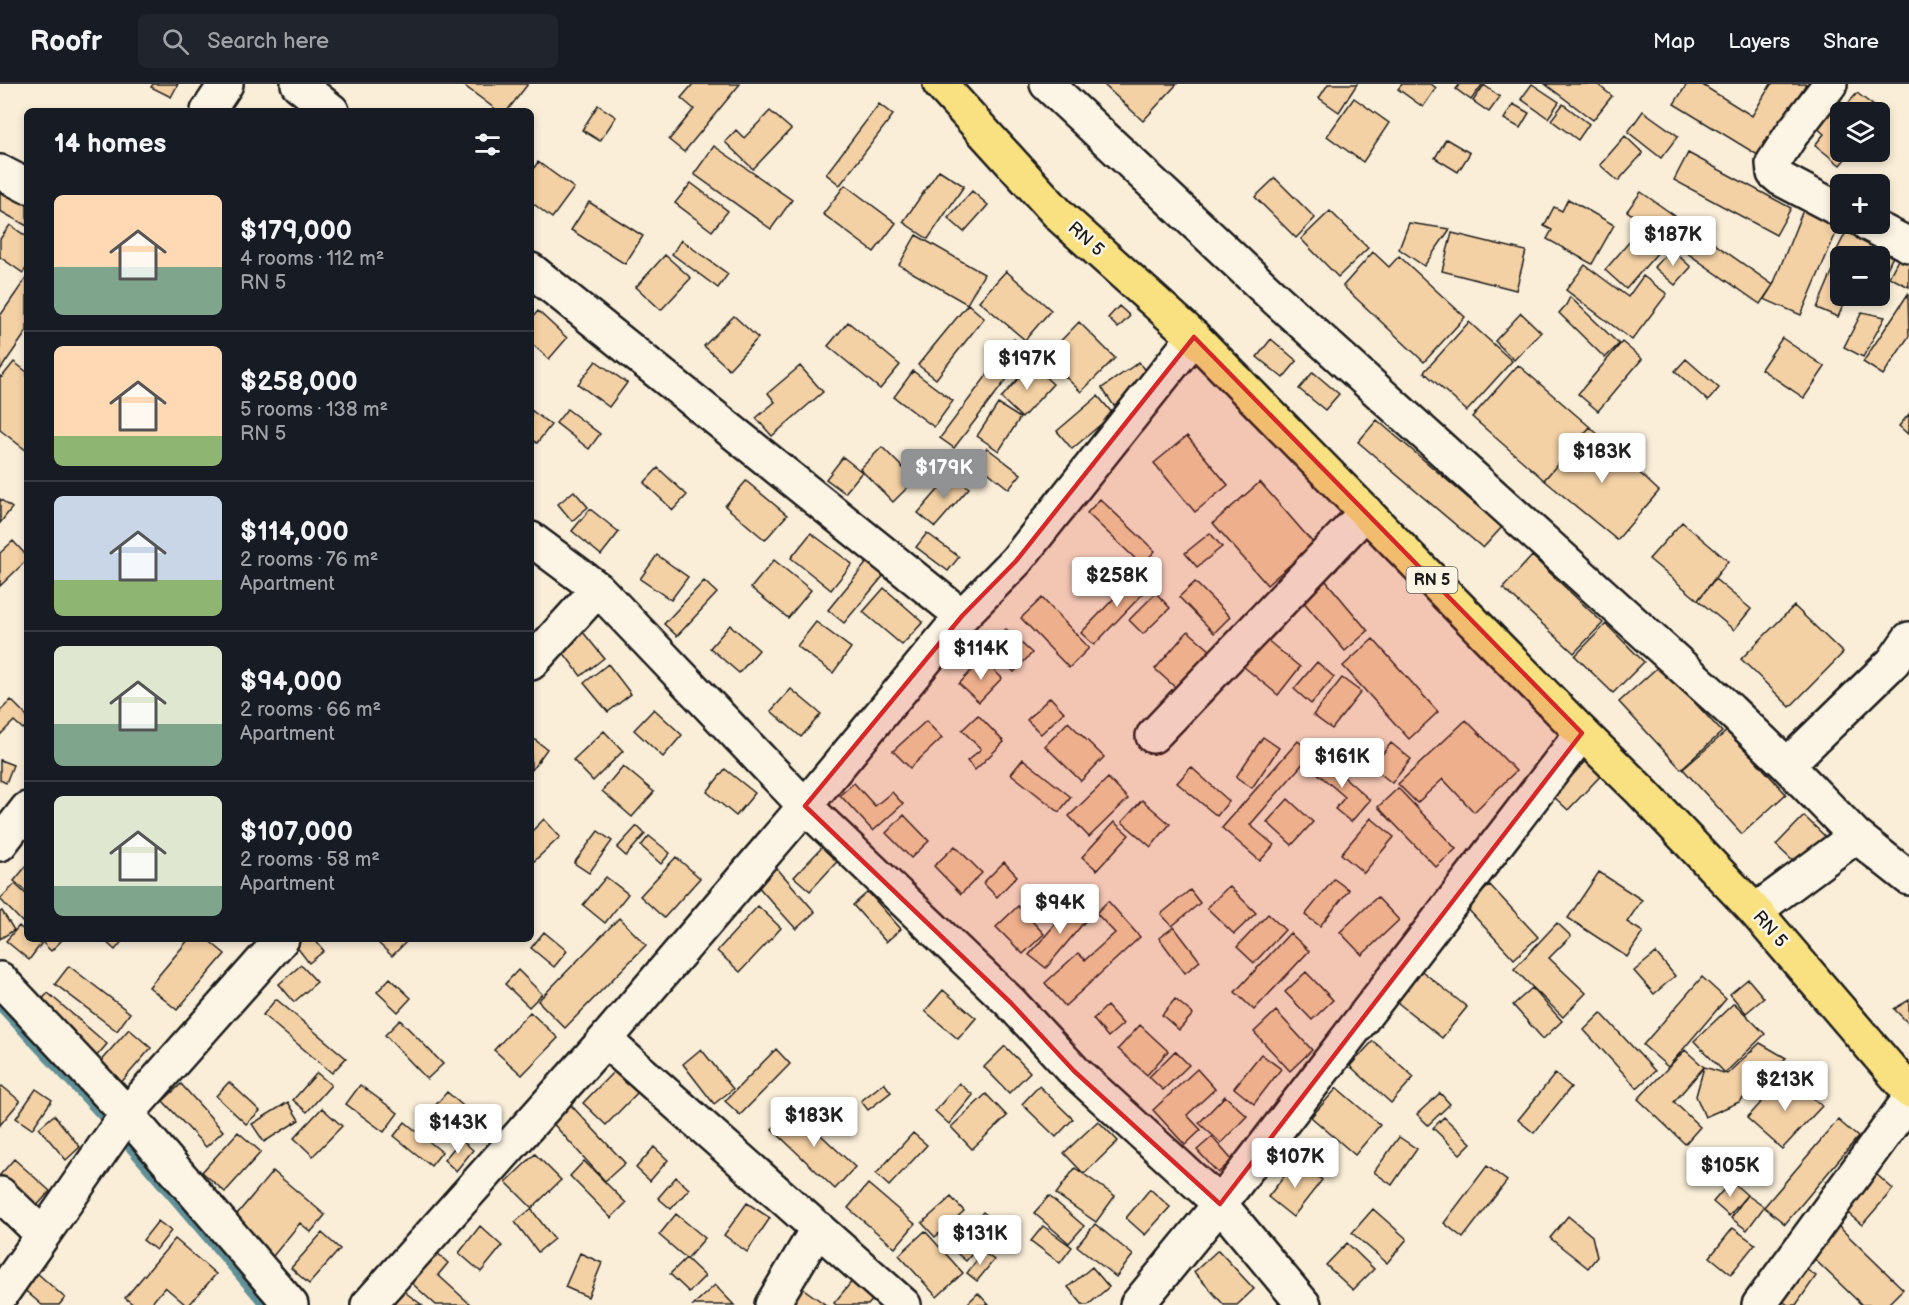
<!DOCTYPE html>
<meta charset="utf-8">
<style>
body{margin:0;font-family:"Balsamiq Sans",sans-serif;background:#20242c;color:#f1f3f6;height:100vh;display:flex;flex-direction:column;font-size:22px;white-space:nowrap}
*{box-sizing:border-box;margin:0}
p{font-size:20px;color:#9ea1a6}
.icon{flex:none;width:33px;height:33px;fill:none;stroke:currentColor;stroke-width:2;stroke-linecap:round;stroke-linejoin:round}
.map{position:relative;flex:1;overflow:hidden}
.drawer{position:absolute;left:24px;top:24px;width:510px;height:834px;display:flex;flex-direction:column;background:#171b24;border-radius:9px;box-shadow:0 3px 9px #0003}
.drawer>*{flex:none}
.tools{position:absolute;left:1830px;top:18px;display:grid;gap:12px}
.tools a{display:grid;place-items:center;width:60px;height:60px;border-radius:9px;background:#171b24;box-shadow:0 3px 9px #0003;font-size:30px}
.price{position:absolute;translate:-50% -51px;padding:0 14px;border-radius:6px;background:#fff;color:#222;font-size:20px;line-height:39px;filter:drop-shadow(0 2px 3px #0008)}
.price::after{content:'';position:absolute;left:50%;top:36px;width:18px;height:14px;margin-left:-9px;background:inherit;clip-path:polygon(0 0,100% 0,50% 100%)}
.price.selected{background:#919294;color:#fff}
ul{padding:0;list-style:none}
li{display:flex;align-items:center;gap:18px;height:150px;padding:0 30px}
li+li{border-top:2px solid #363941}
li span{display:grid;place-items:center;flex:none;width:168px;height:120px;border-radius:9px;color:#555}
li>.icon{margin-inline-start:auto}
span .icon{width:72px;height:72px;fill:#fffc;stroke-width:1}
li b{font-size:26px}
h2{display:flex;justify-content:space-between;align-items:center;height:72px;padding:0 30px;font-size:26px}
header{display:flex;align-items:center;gap:36px;box-sizing:border-box;height:84px;padding:0 30px;background:#171b24;border-bottom:2px solid #363941}
header strong{font-size:28px}
nav{display:flex;gap:33px;margin-inline-start:auto;font-size:21px}
.search{width:420px;height:54px;background:#20242c;display:flex;align-items:center;gap:15px;box-sizing:border-box;padding:0 21px;border-radius:9px;color:#9ea1a6;font-size:22px}
.map>svg:first-child{display:block}
</style>
<header>
<strong>Roofr</strong>
<div class="search"><svg class="icon" aria-label="search" viewBox="0 0 24 24"><circle cx="10" cy="10" r="6"/><path d="M15 15l6 6"/></svg>Search here</div>
<nav><a>Map</a><a>Layers</a><a>Share</a></nav>
</header>
<div class="map">
<svg width="1909" height="1221" viewBox="0 0 1909 1221">
<rect width="100%" height="100%" fill="#faeed8"/>
<filter id="ink" filterUnits="userSpaceOnUse"><feTurbulence type="fractalNoise" baseFrequency=".0167" numOctaves="2"/><feDisplacementMap in="SourceGraphic" scale="12" xChannelSelector="R" yChannelSelector="G"/><feConvolveMatrix kernelMatrix="1 2 1 2 8 2 1 2 1" color-interpolation-filters="sRGB"/></filter>
<g filter="url(#ink)">
<g fill="none" stroke-linecap="round" stroke-linejoin="round">
<path stroke="#609098" stroke-width="10" d="M0 922 107 1037
M129 1062 265 1221"/>
</g>
<path fill="#f4d1a5" stroke="#1c1c1c" stroke-width="1.5" d="M153 0H178L171 13 151 3Z
M462 0H528L507 27H498Z
M693 0H740L684 68 669 56 694 25 681 14Z
M1103 0H1177L1143 37Z
M1328 0H1357L1339 28 1319 14Z
M1402 0H1431L1436 4 1423 23 1398 5Z
M1460 0H1481L1482 1 1471 16 1456 5Z
M1532 0 1559 18 1548 34 1521 15Z
M1545 0H1597L1612 12 1593 36Z
M1687 0H1701L1752 32 1771 0H1806L1761 73 1674 20Z
M1484 1 1500 13 1489 28 1473 17Z
M1857 9 1883 29 1880 34V28H1840V68H1851L1840 81 1815 61 1824 50 1815 42 1838 15 1846 22Z
M1354 14 1389 39 1363 78 1327 52Z
M879 20 893 31 840 101 826 90Z
M1513 20 1529 29 1520 44 1504 35Z
M1563 20 1589 40 1578 56 1551 36Z
M598 21 616 33 600 57 582 46Z
M770 27 791 45 753 85 725 58 736 46 744 54Z
M1643 27 1678 52 1661 74 1628 48Z
M1625 52 1643 69 1618 97 1600 81Z
M1446 55 1470 69 1458 88 1435 74Z
M714 62 792 116 771 145 694 90Z
M1688 69 1791 124 1776 151 1674 96Z
M538 78 574 104 552 134 531 118V88Z
M939 86 964 102 928 155 903 138Z
M1275 94 1315 134 1296 154 1255 113Z
M691 99 728 127 712 147 675 119Z
M0 101 27 116V142L0 127Z
M845 101 896 139 874 168 823 130Z
M972 107 988 121 964 148 948 134Z
M1641 108 1773 201 1760 220 1627 127Z
M1568 115 1614 141 1592 180 1547 155 1552 146 1544 142 1554 123 1562 127Z
M589 118 643 152 625 180 571 146Z
M1803 126 1839 142 1801 231 1764 215 1773 201Z
M1330 127 1368 164 1338 193 1301 155Z
M1409 139 1450 145 1424 182 1399 165Z
M10 141 27 153V183L23 189 0 173V155Z
M1638 148 1659 167 1626 205 1605 186Z
M1846 148 1894 170 1881 197 1880 196V172H1840V178L1833 174Z
M1452 149 1526 167 1516 206 1442 187Z
M916 151 984 190 967 220 899 181Z
M681 156 728 190 718 204 672 170Z
M1671 165 1691 183 1675 201 1654 183Z
M1373 168 1389 183 1399 172 1465 233 1424 278 1343 202Z
M665 171 691 194 661 226 636 203Z
M1900 172 1909 177V203L1889 193Z
M1585 181 1628 213 1643 192 1667 210 1632 256 1566 206Z
M1833 186 1840 189V212H1847L1838 233 1817 224Z
M1006 187 1051 226 1025 256 979 217Z
M27 193V247L0 286V232Z
M1908 210 1909 252 1883 291 1863 278Z
M1570 213 1619 260 1605 274 1559 229 1566 221Z
M968 220 984 234 936 295 918 281Z
M1119 222 1130 232 1118 244 1108 234Z
M538 227 567 254 549 275 531 259V235Z
M1862 228 1885 233 1863 273 1844 263Z
M1521 229 1541 248 1514 276 1495 257Z
M734 232 758 254 729 285 704 262Z
M848 238 900 281 880 305 828 262Z
M1079 238 1115 274 1081 308 1045 273Z
M1469 238 1512 277 1467 327 1424 288Z
M1782 254 1825 283 1804 314 1761 285Z
M1014 255 1029 266 954 364 940 354Z
M1271 255 1297 277 1283 294 1257 273Z
M1622 258 1642 275 1598 327 1578 310Z
M1686 275 1719 304 1708 317 1675 287Z
M596 277 627 299 609 323 578 300Z
M14 278 27 288V367L0 346V292L2 293Z
M1139 278 1151 296 1114 322 1102 304Z
M1031 280 1053 300 1022 334 1001 314Z
M1518 281 1590 343 1544 396 1472 333Z
M800 282 823 308 772 352 756 334 775 318 768 309Z
M913 287 953 317 934 343 894 313Z
M1313 288 1339 310 1325 326 1299 305Z
M1098 312 1113 330 1072 365 1057 347Z
M998 320 1020 334 999 367 977 352Z
M567 325 600 350 589 365 556 339Z
M531 326 551 341 537 359 531 355Z
M1909 330V351L1899 342Z
M1377 336 1502 443 1483 464 1358 358Z
M1590 343 1659 407 1617 456 1544 396Z
M1187 352 1228 401 1195 428 1154 379Z
M882 363 915 396 893 418 860 385Z
M987 364 1021 390 1009 405 975 378Z
M843 373 862 388 845 409 826 395Z
M658 384 687 411 673 426 644 399Z
M952 390 969 404 935 443 918 429Z
M746 397 787 431 765 456 725 422Z
M1260 398 1314 460 1267 501 1213 439Z
M574 407 588 423 572 437 558 420Z
M0 415 12 424 0 439Z
M1100 415 1155 467 1142 481 1087 429Z
M590 425 619 448 601 471 572 447Z
M1682 438 1728 477 1698 516 1649 475Z
M811 449 852 480 831 506 791 474Z
M927 449 959 473 948 487 916 463Z
M1210 449 1222 463 1197 483 1185 469Z
M13 457 27 472V476L0 502V469Z
M657 471 688 493 671 516 640 495Z
M1532 472 1603 539 1574 569 1503 504Z
M774 476 811 506 788 534 751 504Z
M868 477 884 491 844 539 828 526Z
M1140 487 1153 499 1094 561 1081 549Z
M1715 495 1751 525 1734 546 1698 516Z
M704 497 717 509 677 552 664 540Z
M1326 497 1368 547 1345 567 1302 516Z
M1195 498 1230 533 1214 549 1179 513Z
M884 504 923 538 902 561 863 528Z
M1156 509 1170 524 1143 550 1129 536Z
M1042 514 1089 564 1069 584 1021 534Z
M1794 522 1843 569 1790 623 1741 575Z
M816 538 851 564 833 589 797 562Z
M1606 540 1644 578 1613 609 1575 572Z
M730 541 759 566 739 589 710 564Z
M578 542 604 574 581 592 556 559Z
M1006 545 1032 569 1014 588 988 565Z
M1188 547 1211 567 1177 605 1155 585Z
M1261 551 1300 583 1278 611 1238 578Z
M1373 555 1438 628 1409 655 1343 582Z
M982 575 1002 594 979 618 959 600Z
M1317 578 1334 593 1311 620 1294 605Z
M608 580 631 610 608 628 584 599Z
M1660 581 1722 648 1681 685 1619 618Z
M1342 594 1361 608 1332 645 1313 631Z
M791 605 821 630 801 653 771 627Z
M1050 613 1064 628 1041 650 1027 636Z
M11 616 27 632V641L23 645 14 637 0 651V627Z
M654 625 682 651 663 673 634 646Z
M978 631 1004 658 975 686 967 677 981 665 962 646Z
M1466 636 1516 687 1474 728 1443 695 1417 719 1398 700Z
M926 637 942 654 910 684 893 667Z
M1068 638 1104 673 1081 697 1045 662Z
M1728 646 1786 710 1742 750 1683 685Z
M604 647 623 667 593 697 573 676Z
M531 653 547 665 531 687Z
M1263 653 1279 664 1252 704 1236 693Z
M1298 657 1312 669 1250 741 1274 761 1260 777 1222 744Z
M1391 659 1411 675 1392 699 1372 683Z
M1594 668 1609 683 1568 726 1553 712Z
M1319 671 1370 716 1351 738 1335 725 1345 713 1309 682Z
M1023 675 1071 713 1059 728 1011 690Z
M0 676 13 681 6 699 0 696Z
M623 682 654 708 632 733 602 707Z
M1191 683 1229 717 1217 732 1177 699Z
M725 685 755 709 736 732 707 708Z
M1108 694 1128 715 1089 753 1069 732Z
M854 699 875 722 892 708 903 720 873 747 840 711Z
M1398 704 1456 765 1436 783 1378 723Z
M1288 715 1313 738 1292 761 1267 738Z
M1142 716 1170 740 1151 763 1122 738Z
M904 731 929 757 911 774 886 749Z
M1804 732 1829 756 1801 785 1776 761Z
M1371 734 1394 753 1364 789 1341 770Z
M544 735 560 753 532 779 531 748Z
M1114 738 1129 751 1097 786 1082 773Z
M637 742 645 750 626 772 617 764Z
M598 747 612 757 589 789 574 779Z
M649 752 670 769 661 780 641 762Z
M830 755 845 769 810 807 794 793Z
M955 762 982 789 961 810 934 782Z
M676 773 700 794 664 834 640 812Z
M1004 778 1017 792 997 813 983 799Z
M27 781V808L14 797Z
M775 782 815 828 796 845 755 799Z
M1599 788 1642 816 1627 838 1643 848 1627 873 1568 834Z
M606 793 628 810 605 839 583 821Z
M1334 795 1349 806 1320 842 1305 831Z
M15 800 27 811V843L0 815Z
M1490 801 1538 853 1514 875 1466 823Z
M1229 802 1256 829 1234 850 1207 824Z
M1190 806 1200 819 1172 842 1161 830Z
M868 808 901 845 886 858 853 821Z
M1377 813 1399 836 1362 871 1340 848Z
M1075 817 1091 830 1046 884 1029 871Z
M1108 817 1140 853 1065 922 1045 899 1078 869 1085 876 1115 849 1096 829Z
M758 822 781 844 740 888 717 867Z
M1018 822 1044 850 1023 870 996 843Z
M2 827 14 846 0 855V828Z
M1268 830 1285 846 1254 879 1237 863Z
M619 834 646 861 565 944 538 917Z
M1557 839 1571 852 1549 874 1586 909 1563 933 1514 885Z
M19 842 27 849V855H35L41 860 29 876 6 857Z
M1174 843 1200 877 1185 889 1159 854Z
M544 848 567 867 554 883 531 864Z
M1290 849 1309 867 1254 926 1235 908Z
M39 855H63L51 867Z
M103 855H124L115 866Z
M189 855H207L225 870 177 926 149 903Z
M298 855H314L324 867 309 879 293 858Z
M374 855H409L392 872Z
M1656 869 1675 892 1654 910 1634 887Z
M301 881 317 898 294 918 279 900Z
M69 882 130 929 117 947 55 900Z
M1418 884 1467 923 1442 954 1393 915Z
M518 886 542 910 529 923 505 900Z
M1306 888 1333 916 1312 936 1285 908Z
M1702 893 1726 915 1668 983 1643 961Z
M390 894 411 914 398 928 377 908Z
M1748 895 1764 914 1746 929 1730 910Z
M1532 904 1562 937 1543 955 1513 921Z
M943 906 976 934 958 955 925 927Z
M48 909 107 960 95 974 35 923Z
M276 915 346 974 332 989 263 931Z
M1175 915 1193 930 1179 946 1162 931Z
M1909 916V940L1894 925Z
M1734 919 1765 950 1725 989 1694 957Z
M1107 922 1123 940 1108 953 1093 935Z
M1276 927 1312 966 1290 987 1254 948Z
M530 928 558 954 522 991 494 966Z
M1601 929 1655 987 1637 1004 1584 946Z
M400 936 443 980 427 995 385 951Z
M1140 941 1168 967 1147 991 1118 965Z
M129 945 151 964 119 1001 97 981Z
M1373 957 1414 993 1391 1019 1350 982Z
M1760 959 1786 974 1739 1018 1705 1033 1696 1012 1704 983 1727 990Z
M1005 962 1030 988 1009 1009 984 983Z
M701 965 733 1005 714 1020 683 980Z
M776 965 790 980 740 1031 725 1017Z
M1685 966 1704 983 1674 1018 1700 1043 1685 1060 1638 1015Z
M1175 967 1189 981 1163 1006 1149 993Z
M1261 970 1281 985 1254 1020 1234 1004Z
M618 983 641 1005 606 1041 583 1019Z
M1197 985 1215 1005 1187 1031 1201 1046 1185 1061 1153 1026Z
M317 989 331 1001 307 1028 293 1016Z
M1555 990 1571 1003 1534 1049 1518 1036Z
M1787 990 1822 1022 1782 1065 1747 1034Z
M229 998 260 1027 246 1040 216 1012Z
M884 999 891 1008 868 1026 861 1017Z
M959 999 973 1011 949 1040 935 1027Z
M181 1000 223 1047 206 1063 163 1017Z
M360 1001 398 1029 384 1048 346 1020Z
M2 1002 20 1017 0 1041V1004Z
M1039 1002 1073 1035 1056 1053 1022 1020Z
M1337 1004 1380 1041 1355 1071 1311 1033Z
M36 1005 52 1016 32 1045 16 1034Z
M447 1008 469 1027 442 1057 421 1038Z
M1440 1009 1450 1020 1428 1041 1417 1030Z
M986 1010 1007 1032 972 1065 951 1043Z
M1225 1012 1247 1032 1221 1059 1199 1039Z
M567 1017 625 1079 605 1097 548 1034Z
M288 1018 299 1036 264 1058 252 1040Z
M322 1024 342 1042 313 1072 294 1054Z
M792 1024 855 1083 835 1105 772 1045Z
M54 1031 80 1063 66 1076 39 1044Z
M1444 1033 1471 1059 1460 1070 1433 1044Z
M1838 1036 1858 1053 1785 1140 1764 1123Z
M1098 1037 1118 1057 1084 1090 1064 1069Z
M405 1038 442 1068 431 1082 394 1052Z
M238 1048 261 1068 225 1108 202 1088Z
M913 1049 927 1061 889 1102 876 1090Z
M1212 1053 1232 1076 1218 1089 1197 1066Z
M1399 1053 1417 1065 1392 1101 1374 1088Z
M461 1056 473 1066 456 1087 444 1076Z
M654 1063 668 1076 650 1097 636 1084Z
M535 1070 561 1096 532 1124 506 1098Z
M14 1075 50 1107 35 1124 0 1091Z
M584 1077 626 1119 611 1134 570 1092Z
M1296 1077 1322 1096 1293 1133 1268 1113Z
M1487 1082 1507 1097 1463 1154 1444 1139Z
M1075 1084 1115 1112 1096 1138 1056 1110Z
M273 1087 325 1131 311 1148 300 1139 269 1177 227 1142Z
M1875 1089 1893 1105 1862 1141 1843 1125Z
M676 1093 689 1105 671 1125 658 1114Z
M1731 1097 1747 1111 1729 1132 1713 1118Z
M868 1100 915 1140 895 1164 848 1124Z
M1150 1105 1170 1123 1145 1151 1126 1134Z
M1747 1111 1764 1123 1747 1146 1731 1134Z
M1049 1112 1084 1142 1069 1159 1034 1129Z
M951 1113 964 1127 935 1153 922 1139Z
M747 1119 770 1134 747 1168 724 1151Z
M531 1125 554 1155 538 1168 515 1138Z
M1373 1125 1407 1155 1387 1179 1352 1149Z
M983 1128 998 1140 966 1177 952 1165Z
M676 1130 705 1154 687 1175 659 1151Z
M1568 1132 1592 1152 1597 1173 1588 1184 1550 1154Z
M158 1137 171 1147 156 1166 143 1156Z
M1095 1140 1133 1171 1116 1193 1077 1162Z
M1836 1140 1903 1205 1887 1221H1862L1808 1169Z
M480 1142 502 1162 481 1188 459 1169Z
M1043 1142 1072 1163 1060 1179 1031 1157Z
M1733 1144 1755 1160 1731 1190 1710 1173Z
M925 1147 963 1189 937 1213 899 1171Z
M322 1149 340 1165 309 1200 291 1184Z
M175 1155 216 1190 189 1221H186L165 1203 150 1221H134L125 1214Z
M1347 1159 1374 1185 1353 1206 1326 1181Z
M432 1164 448 1179 438 1191 471 1221H436L405 1193Z
M1218 1166 1254 1205 1237 1221H1224L1194 1188Z
M983 1168 994 1176 977 1197 967 1189Z
M580 1169 602 1179 588 1213 565 1203Z
M686 1174 705 1192 689 1208 670 1190Z
M1801 1182 1816 1192 1796 1221H1788L1779 1215Z
M1092 1183 1109 1203 1088 1221H1083L1068 1203Z
M36 1188 65 1214 59 1221H42L21 1203Z
M858 1190 880 1207 868 1221H836L834 1219Z
M715 1201 734 1221H693Z
M798 1201 826 1221H792L787 1217Z
M402 1206 422 1221H391Z
M978 1209 989 1221H966Z"/>
<g fill="none" stroke-linecap="round" stroke-linejoin="round">
<g stroke="#1c1c1c" stroke-width="38">
<path id="street" d="M298 0 332 27
M1047 0 1277 216 1730 626 1787 681 1856 752 1755 827
M1830 0 1791 51 1773 79 1774 89 1781 95 1840 126
M208 27 226 0
M0 88 27 102
M1868 140 1909 161
M531 186 962 532
M531 455 598 505 805 722 1011 919 1074 987 1220 1120 1304 1221
M531 579 598 505
M1153 652 1366 428
M1787 681 1893 578 1909 555
M1856 752 1909 794
M0 760 27 725
M0 895 127 1030 291 1221
M605 956 904 1221
M0 1110 43 1151 127 1030 282 855
M0 1212 43 1151
M368 1221 605 956 805 722 962 532 1016 477 1194 253
M772 1221 818 1144
M1137 1221 1220 1120 1582 649
M1759 1221 1909 1016"/>
</g>
<g stroke="#1c1c1c" stroke-width="38">
<path id="primary" d="M940 0 1061 133 1194 253 1582 649 1639 705 1755 827 1909 1007"/>
</g>
<use href="#street" stroke="#fcf5e5" stroke-width="33"/>
<use href="#primary" stroke="#f9e181" stroke-width="33"/>
</g>
</g>
<path fill="#d62828" fill-opacity="0.2" stroke="#d62828" stroke-width="4.5" stroke-linejoin="round" d="M1194 253 1582 649 1220 1120 1074 987 1011 919 805 722 962 532 1016 477Z"/>
<g text-anchor="middle" dominant-baseline="central" stroke-width="5" stroke-linejoin="round" paint-order="stroke">
<rect fill="#fcf5e5" stroke="#5f5d58" stroke-width="1.5" x="1406.5" y="483" width="51" height="26" rx="4.5"/>
<g font-size="16" font-weight="bold" fill="#1c1c1c">
<text x="1432" y="496">RN 5</text>
</g>
<g font-size="18" fill="#1c1c1c" stroke="#fcf5e5">
<text transform="translate(1086 155) rotate(42)">RN 5</text>
<text transform="translate(1770 845) rotate(49)">RN 5</text>
</g>
</g>
</svg>
<div class="tools">
<a><svg class="icon" aria-label="layers" viewBox="0 0 24 24"><path d="M12 4l9 5-9 5-9-5zM3 14l9 5 9-5"/></svg></a>
<a>+</a>
<a>−</a>
</div>
<b class="price" style="left:1673px;top:183px">$187K</b>
<b class="price" style="left:1027px;top:307px">$197K</b>
<b class="price" style="left:1602px;top:400px">$183K</b>
<b class="price selected" style="left:944px;top:416px">$179K</b>
<b class="price" style="left:1117px;top:524px">$258K</b>
<b class="price" style="left:981px;top:597px">$114K</b>
<b class="price" style="left:1342px;top:705px">$161K</b>
<b class="price" style="left:1060px;top:851px">$94K</b>
<b class="price" style="left:1785px;top:1028px">$213K</b>
<b class="price" style="left:814px;top:1064px">$183K</b>
<b class="price" style="left:458px;top:1071px">$143K</b>
<b class="price" style="left:1295px;top:1105px">$107K</b>
<b class="price" style="left:1730px;top:1114px">$105K</b>
<b class="price" style="left:980px;top:1182px">$131K</b>
<section class="drawer">
<h2>14 homes<svg class="icon" aria-label="filters" viewBox="0 0 24 24"><path d="M4 7h16M4 17h16"/><circle cx="9" cy="7" r="2"/><circle cx="15" cy="17" r="2"/></svg></h2>
<ul>
<li><span style="background:linear-gradient(#ffd9b3 60%,#7fa58c 0)"><svg class="icon" aria-label="home" viewBox="0 0 24 24"><path d="M3 11l9-7 9 7M6 9v11h12V9"/></svg></span><div><b>$179,000</b><p>4 rooms · 112 m²</p><p>RN 5</p></div></li>
<li><span style="background:linear-gradient(#ffd9b3 75%,#8fb573 0)"><svg class="icon" aria-label="home" viewBox="0 0 24 24"><path d="M3 11l9-7 9 7M6 9v11h12V9"/></svg></span><div><b>$258,000</b><p>5 rooms · 138 m²</p><p>RN 5</p></div></li>
<li><span style="background:linear-gradient(#c9d6e8 70%,#8fb573 0)"><svg class="icon" aria-label="home" viewBox="0 0 24 24"><path d="M3 11l9-7 9 7M6 9v11h12V9"/></svg></span><div><b>$114,000</b><p>2 rooms · 76 m²</p><p>Apartment</p></div></li>
<li><span style="background:linear-gradient(#dfe7d0 65%,#7fa58c 0)"><svg class="icon" aria-label="home" viewBox="0 0 24 24"><path d="M3 11l9-7 9 7M6 9v11h12V9"/></svg></span><div><b>$94,000</b><p>2 rooms · 66 m²</p><p>Apartment</p></div></li>
<li><span style="background:linear-gradient(#dfe7d0 75%,#7fa58c 0)"><svg class="icon" aria-label="home" viewBox="0 0 24 24"><path d="M3 11l9-7 9 7M6 9v11h12V9"/></svg></span><div><b>$107,000</b><p>2 rooms · 58 m²</p><p>Apartment</p></div></li>
</ul>
</section>
</div>
